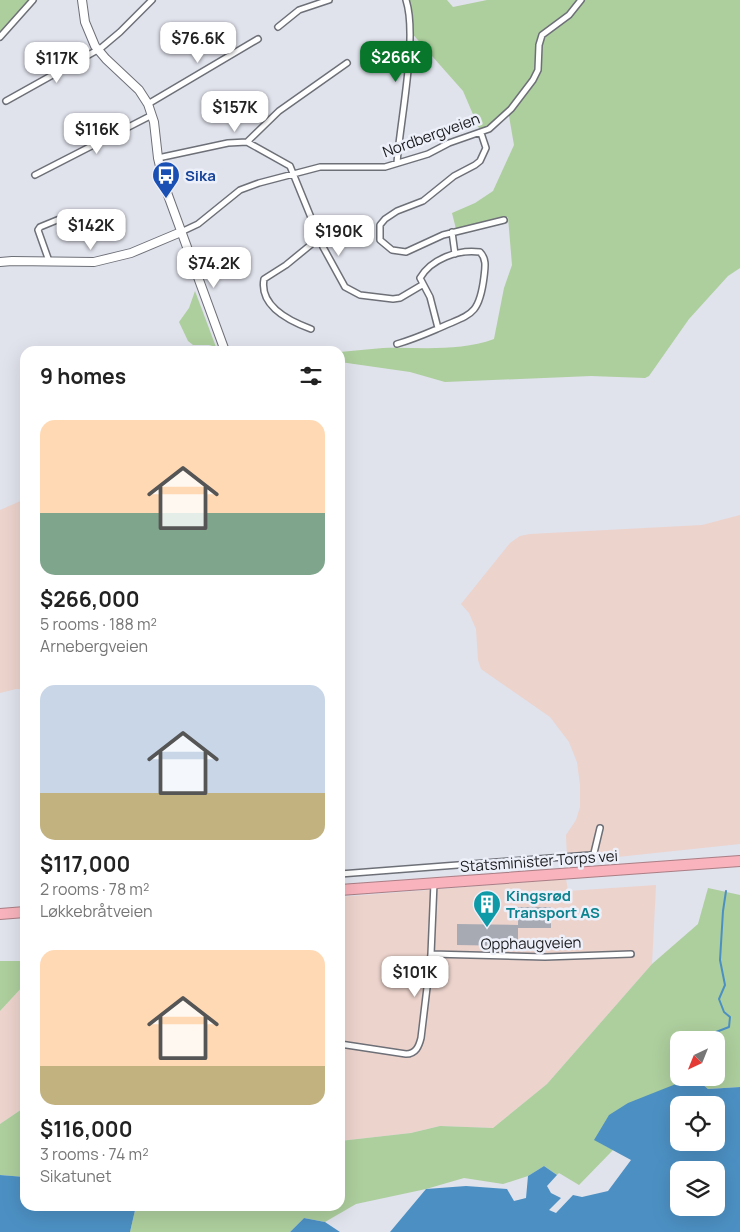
<!DOCTYPE html>
<meta charset="utf-8">
<style>
body{margin:0;font-family:Manrope,sans-serif;background:#f2f2f2;color:#222;height:100vh;display:flex;flex-direction:column;font-size:19px;white-space:nowrap}
*{box-sizing:border-box;margin:0}
p{font-size:16px;color:#767676}
.icon{flex:none;width:28px;height:28px;fill:none;stroke:currentColor;stroke-width:2;stroke-linecap:round;stroke-linejoin:round}
.map{position:relative;flex:1;overflow:hidden}
.drawer{position:absolute;left:20px;top:346px;width:325px;height:865px;display:flex;flex-direction:column;background:#fff;border-radius:15px;box-shadow:0 5px 20px #0002}
.drawer>*{flex:none}
.needle{width:32px;rotate:223deg}
.fabs{position:absolute;left:670px;top:1031px;display:grid;gap:10px}
.fabs a{display:grid;place-items:center;width:55px;height:55px;border-radius:10px;background:#fff;box-shadow:0 5px 20px #0002;font-size:25px}
.price{position:absolute;translate:-50% -42px;padding:0 11px;border-radius:10px;background:#fff;color:#222;font-size:16px;line-height:32px;filter:drop-shadow(0 1px 2px #0008)}
.price::after{content:'';position:absolute;left:50%;top:30px;width:15px;height:11px;margin-left:-8px;background:inherit;clip-path:polygon(0 0,100% 0,50% 100%)}
.price.on{background:#08772b;color:#fff}
ul{padding:0;list-style:none}
li{display:grid;align-content:center;gap:10px;height:265px;padding:0 20px}
li span{display:grid;place-items:center;height:155px;border-radius:15px;color:#555}
li>.icon{margin-inline-start:auto}
span .icon{width:90px;height:90px;fill:#fffc;stroke-width:1}
li b{font-size:21px}
h2{display:flex;justify-content:space-between;align-items:center;height:60px;padding:0 20px;font-size:21px}
.map>svg:first-child{display:block}
</style>
<div class="map">
<svg width="740" height="1232" viewBox="0 0 740 1232">
<rect width="100%" height="100%" fill="#e0e2ec"/>
<path fill="#ecd3cc" d="M25 499V689H16L0 693V510Z
M740 515V844L570 862 567 857 566 835 576 820 580 807V785L577 762 569 742 550 717 481 669 478 660 476 629 469 613 461 604 510 543 520 536 530 534 702 525Z
M566 879 568 891 656 885 652 964 547 1084 493 1128 440 1126 411 1133 340 1141V897Z
M25 984V1107L0 1124V1011Z"/>
<path fill="#adce9d" d="M0 0H33L0 37Z
M406 0H447L453 7 487 0H740V268L728 276 689 319 649 376 645 378 591 376 445 382 410 372 340 362V352C354 351 368 349 383 348 420 347 459 352 494 339L504 288 512 265 508 217 456 229 452 213 475 203 493 191 514 145 509 116 507 114 481 133 463 91 409 30Z
M195 291 216 347 209 345H193L188 341 179 322 189 308Z
M708 888 740 895V1087L708 1089 695 1078H716V1040H679V1078H691L595 1140 613 1150 579 1185 559 1173 557 1175 544 1166 528 1176 503 1184 464 1178 426 1189 356 1204 325 1222 304 1218 290 1232H130L136 1206H340V1141L411 1133 440 1126 493 1128 547 1084 652 964 698 924Z
M0 961H25V984L0 1011Z
M25 1107V1177L0 1175V1124Z"/>
<path fill="#4c90c3" fill-rule="evenodd" d="M691 1078H695L708 1089 740 1087V1232H390L426 1189 466 1186 507 1189 514 1201 526 1198 528 1176 544 1166 557 1175 547 1186 551 1193 561 1198 549 1210 556 1213 573 1195 582 1197 608 1191 631 1160 594 1140 609 1115 628 1103ZM679 1105H716V1142H679ZM679 1170H716V1208H679Z
M0 1175 25 1177V1206H136L130 1232H0Z
M304 1218 325 1222 340 1232H290Z"/>
<g fill="none" stroke-linecap="round" stroke-linejoin="round">
<path stroke="#4c90c3" stroke-width="2" d="M712 1040 711 1037 716 1032 729 1027 730 1017 724 1012 719 999 725 985 720 960 723 911 726 891
M703 1084 710 1078"/>
</g>
<path fill="#a8aab3" d="M518 907H551V928H518V949H511V946L457 945V924L518 925Z"/>
<g fill="none" stroke-linecap="round" stroke-linejoin="round">
<g stroke="#6e7078" stroke-width="8">
<path id="street" d="M278 27 299 10 329 0
M0 37 33 0
M6 101 101 48 120 32 152 0
M148 104 258 39
M481 133 486 148 480 161 475 165 454 176 423 201 397 211 385 219 380 225V240L392 250 406 252 443 235 504 220
M247 142 279 111 347 63
M158 158 228 143 247 142 290 166 323 247 345 287 360 295 393 299 400 298 422 285
M397 163C400 121 418 37 406 0
M35 175 152 115
M181 232 198 224 240 190 259 183 320 167H385L428 154 449 143 489 129 511 109 533 80 538 70 539 45 542 35 569 15 581 0
M452 232 455 254
M49 261 38 230 40 227 62 218
M311 329C289 321 259 306 264 279L286 265 319 238
M397 344C411 340 423 335 437 329 469 314 479 318 484 277 485 268 487 259 480 252 458 249 431 259 420 278L430 297 438 328
M340 874 590 855 594 853 600 828
M431 954 545 957 631 954
M340 1044 406 1054C416 1054 419 1046 421 1038L431 954 434 883"/>
</g>
<g stroke="#6e7078" stroke-width="10">
<path id="secondary" d="M82 0 85 22 95 46 106 59 139 90 148 104 154 122 158 158 165 187 225 351
M0 262 12 261 94 262 131 253 181 232"/>
</g>
<g stroke="#aa7e85" stroke-width="12">
<path id="highway" d="M340 890 740 861
M0 914 25 912"/>
</g>
<use href="#street" stroke="#fff" stroke-width="5"/>
<use href="#secondary" stroke="#fff" stroke-width="8"/>
<use href="#highway" stroke="#f8b3bc" stroke-width="10"/>
</g>
<defs>
<g id="bus-pin" transform="scale(1.4375)"><path d="M0 17L-7.5 6A9.5 9.5 0 1 1 7.5 6Z" fill="#1a4fb4" stroke="#edeff9"/><path d="M-5-6H5V4H4V6H2V4H-2V6H-4V4H-5ZM-3.5-4V0h7V-4ZM-3.5 1.2v1.5H-2V1.2ZM2 1.2v1.5H3.5V1.2Z" fill="#fff"/></g>
<g id="building-pin" transform="scale(1.4375)"><path d="M0 17L-7.5 6A9.5 9.5 0 1 1 7.5 6Z" fill="#0f9aa8" stroke="#edeff9"/><path d="M-4-6H4V6H1V3H-1V6H-4ZM-2.5-4.3h1.7v1.8h-1.7ZM.8-4.3h1.7v1.8H.8ZM-2.5-1h1.7V.8h-1.7ZM.8-1h1.7V.8H.8Z" fill="#fff"/></g>
</defs>
<g fill-rule="evenodd">
<use href="#bus-pin" x="166" y="175"/>
<use href="#building-pin" x="487" y="904"/>
</g>
<g text-anchor="middle" dominant-baseline="central" stroke-width="5" stroke-linejoin="round" paint-order="stroke">
<g font-size="15" fill="#1a1b1e" stroke="#edeff9">
<text transform="translate(431 135) rotate(-20)">Nordbergveien</text>
<text transform="translate(539 861) rotate(-4)">Statsminister Torps vei</text>
<text transform="translate(531 943) rotate(-1)">Opphaugveien</text>
</g>
<g font-size="15" font-weight="bold" fill="#164399" stroke="#edeff9" text-anchor="start">
<text x="185" y="175">Sika</text>
</g>
<g font-size="15" font-weight="bold" fill="#0d838f" stroke="#edeff9" text-anchor="start">
<text x="506" y="895">Kingsrød<tspan x="506" dy="17">Transport AS</tspan></text>
</g>
</g>
</svg>
<div class="fabs">
<a><svg class="needle" viewBox="-14 -14 28 28"><path d="M0-13l5 13h-10z" fill="#e53935"/><path d="M0 13l5-13h-10z" fill="#767676"/></svg></a>
<a><svg class="icon" aria-label="locate" viewBox="0 0 24 24"><circle cx="12" cy="12" r="6"/><path d="M12 2v4M12 18v4M2 12h4M18 12h4"/></svg></a>
<a><svg class="icon" aria-label="layers" viewBox="0 0 24 24"><path d="M12 4l9 5-9 5-9-5zM3 14l9 5 9-5"/></svg></a>
</div>
<b class="price" style="left:198px;top:64px">$76.6K</b>
<b class="price on" style="left:396px;top:83px">$266K</b>
<b class="price" style="left:57px;top:84px">$117K</b>
<b class="price" style="left:235px;top:133px">$157K</b>
<b class="price" style="left:97px;top:155px">$116K</b>
<b class="price" style="left:91px;top:251px">$142K</b>
<b class="price" style="left:339px;top:257px">$190K</b>
<b class="price" style="left:214px;top:289px">$74.2K</b>
<b class="price" style="left:415px;top:998px">$101K</b>
<section class="drawer">
<h2>9 homes<svg class="icon" aria-label="filters" viewBox="0 0 24 24"><path d="M4 7h16M4 17h16"/><circle cx="9" cy="7" r="2"/><circle cx="15" cy="17" r="2"/></svg></h2>
<ul>
<li><span style="background:linear-gradient(#ffd9b3 60%,#7fa58c 0)"><svg class="icon" aria-label="home" viewBox="0 0 24 24"><path d="M3 11l9-7 9 7M6 9v11h12V9"/></svg></span><div><b>$266,000</b><p>5 rooms · 188 m²</p><p>Arnebergveien</p></div></li>
<li><span style="background:linear-gradient(#c9d6e8 70%,#c2b280 0)"><svg class="icon" aria-label="home" viewBox="0 0 24 24"><path d="M3 11l9-7 9 7M6 9v11h12V9"/></svg></span><div><b>$117,000</b><p>2 rooms · 78 m²</p><p>Løkkebråtveien</p></div></li>
<li><span style="background:linear-gradient(#ffd9b3 75%,#c2b280 0)"><svg class="icon" aria-label="home" viewBox="0 0 24 24"><path d="M3 11l9-7 9 7M6 9v11h12V9"/></svg></span><div><b>$116,000</b><p>3 rooms · 74 m²</p><p>Sikatunet</p></div></li>
</ul>
</section>
</div>
